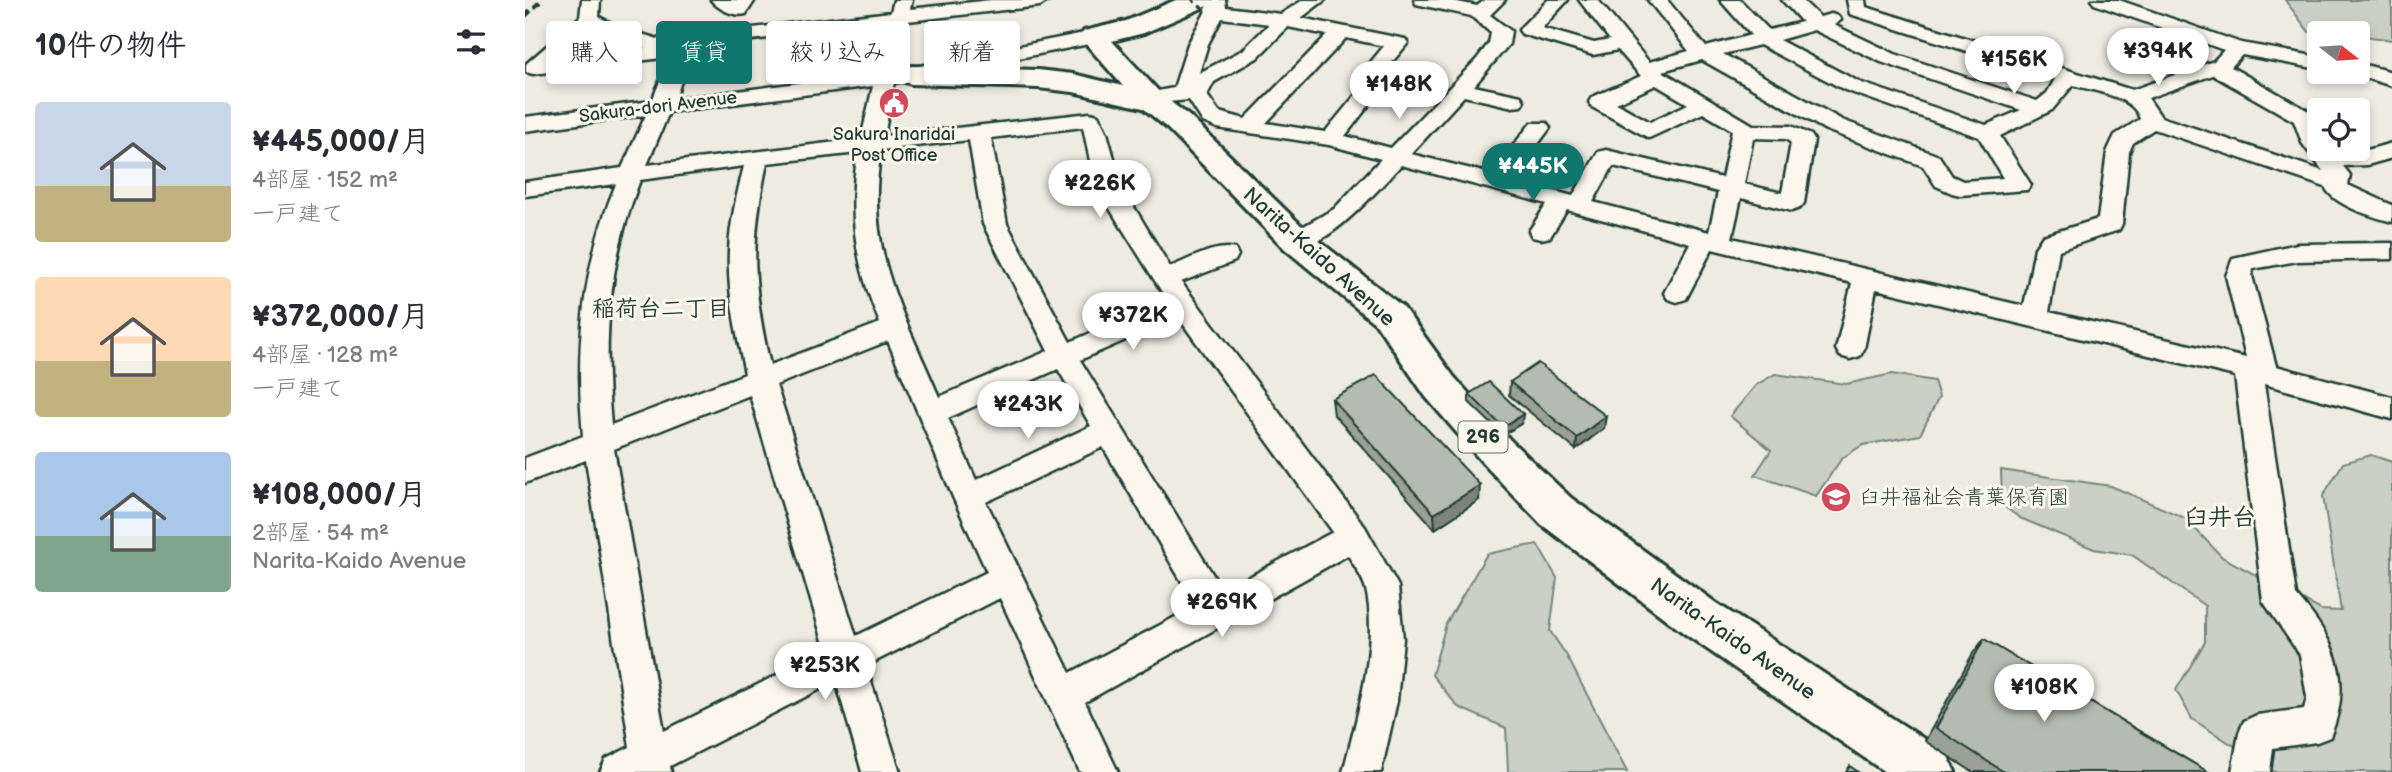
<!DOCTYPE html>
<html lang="ja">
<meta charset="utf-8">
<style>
body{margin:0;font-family:"Balsamiq Sans","Klee One",sans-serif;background:#f7f7f7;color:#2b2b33;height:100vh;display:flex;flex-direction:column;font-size:26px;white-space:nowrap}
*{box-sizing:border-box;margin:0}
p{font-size:23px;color:#7c7c81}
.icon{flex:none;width:38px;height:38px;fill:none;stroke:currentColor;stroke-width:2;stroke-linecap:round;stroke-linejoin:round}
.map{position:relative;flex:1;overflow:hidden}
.sheet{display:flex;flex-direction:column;background:#fff;width:525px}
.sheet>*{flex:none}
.guide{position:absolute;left:21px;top:21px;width:665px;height:63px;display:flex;gap:14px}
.needle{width:46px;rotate:107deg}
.controls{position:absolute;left:1782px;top:21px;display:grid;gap:14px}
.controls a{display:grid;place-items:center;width:63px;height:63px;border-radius:7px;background:#fff;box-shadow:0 4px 10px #0003;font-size:35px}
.price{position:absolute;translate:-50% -60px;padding:0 16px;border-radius:24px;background:#fff;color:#222;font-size:23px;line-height:46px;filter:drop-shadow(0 2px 4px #0008)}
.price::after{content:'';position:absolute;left:50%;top:42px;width:21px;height:16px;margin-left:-10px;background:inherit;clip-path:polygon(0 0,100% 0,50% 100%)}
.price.selected{background:#0f766e;color:#fff}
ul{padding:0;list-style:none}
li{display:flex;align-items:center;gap:21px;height:175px;padding:0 35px}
li span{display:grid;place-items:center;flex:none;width:196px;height:140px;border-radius:7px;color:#555}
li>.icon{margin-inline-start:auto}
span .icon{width:84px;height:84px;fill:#fffc;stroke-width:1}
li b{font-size:30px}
h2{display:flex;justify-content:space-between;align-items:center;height:84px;padding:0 35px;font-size:30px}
.chip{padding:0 24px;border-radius:7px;background:#fff;box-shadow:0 4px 10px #0003;font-size:24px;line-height:63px}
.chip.selected{background:#0f766e;color:#fff}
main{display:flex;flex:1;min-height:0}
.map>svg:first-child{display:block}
</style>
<main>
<section class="sheet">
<h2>10件の物件<svg class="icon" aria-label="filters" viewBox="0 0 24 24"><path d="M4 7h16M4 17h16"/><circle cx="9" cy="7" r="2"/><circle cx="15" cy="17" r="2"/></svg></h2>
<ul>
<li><span style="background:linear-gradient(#c9d6e8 60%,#c2b280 0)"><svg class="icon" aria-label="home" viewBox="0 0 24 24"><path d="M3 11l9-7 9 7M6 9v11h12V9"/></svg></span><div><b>¥445,000/月</b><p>4部屋 · 152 m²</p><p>一戸建て</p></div></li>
<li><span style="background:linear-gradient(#ffd9b3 60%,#c2b280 0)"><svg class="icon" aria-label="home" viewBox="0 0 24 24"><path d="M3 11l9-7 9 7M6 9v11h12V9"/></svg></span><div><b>¥372,000/月</b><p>4部屋 · 128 m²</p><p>一戸建て</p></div></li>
<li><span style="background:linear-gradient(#a9c7e8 60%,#7fa58c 0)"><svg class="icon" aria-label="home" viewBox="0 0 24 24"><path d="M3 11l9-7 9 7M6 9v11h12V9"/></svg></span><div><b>¥108,000/月</b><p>2部屋 · 54 m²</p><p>Narita-Kaido Avenue</p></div></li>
</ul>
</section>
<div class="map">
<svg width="1867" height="772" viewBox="0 0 1867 772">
<rect width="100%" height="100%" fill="#eeece1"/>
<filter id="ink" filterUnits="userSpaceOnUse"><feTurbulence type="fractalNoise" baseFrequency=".0143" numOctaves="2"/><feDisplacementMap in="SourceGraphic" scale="14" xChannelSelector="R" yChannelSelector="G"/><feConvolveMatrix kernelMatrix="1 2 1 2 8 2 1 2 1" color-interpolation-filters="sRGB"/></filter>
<g filter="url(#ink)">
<path fill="#cbcfc4" stroke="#75867c" stroke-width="2" d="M1760 0H1867V40L1832 35V33L1784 32Z
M1250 374 1321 384 1367 374 1409 381 1414 397 1395 435 1338 445 1317 458 1291 496 1230 475 1246 450 1205 416 1231 385Z
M1846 455 1867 462V772H1750L1667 719 1651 690 1680 642V606L1607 555 1569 549 1495 518 1477 505 1476 470 1586 486 1660 518 1697 557 1796 610 1816 611 1798 496 1818 463Z
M1012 544 1032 578 1025 631 1042 656 1102 772H983L981 728 933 707 907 675 921 624 962 554Z"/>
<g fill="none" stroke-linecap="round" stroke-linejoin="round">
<g stroke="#1f3d34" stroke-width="5">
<path id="minor" d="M57 0H75L74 17 94 27 133 39 366 12 369 0H387L385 9 466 0H524L515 6 383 21 370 71 569 31 576 33 579 37 576 41 569 43 369 83 359 136 565 113 573 115 582 133 597 187 645 267C664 260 690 244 710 249L713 255 710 261 656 282 840 527 873 586 878 639 872 701 856 772H818C832 718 854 644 841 589 838 578 829 565 823 555L560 702 593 772H555L475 598 341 666 375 772H337L311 681 145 766 146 772H75L81 759 105 747 61 460 0 483V458L58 436C50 349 57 265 91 184L0 196V182L97 168 121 115 0 131V117L127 101 142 64 137 58 8 74 1 72V64L55 17ZM363 24 352 67 359 72 150 99 162 64 150 49ZM65 28 120 48 30 59ZM348 86 336 139 122 165 144 112ZM558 127 566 166 580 201 642 300 545 342 482 224 466 138ZM444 140 458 224 523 351 414 397C377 310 339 249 356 150ZM333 153C322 214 331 266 355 323L245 365C227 285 225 243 242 163ZM219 166C212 194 205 222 204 251 202 293 212 334 220 374L86 425C78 337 83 263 115 180ZM653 317 808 532 698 591 555 360ZM363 341 428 497 462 572 331 636 251 385ZM533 369 566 426 451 480 423 418ZM225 395 301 651 139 731 89 449ZM578 447 671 606 545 673 461 502Z
M186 0H230L221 14C209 17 193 9 186 0Z
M682 0H700L701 7 756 14 778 0H800L776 18 880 39 883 43 853 79 858 87 820 136 866 148 952 59 964 43 966 33 946 16 891 4 889 0H923L952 6 960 0H980L965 15 986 31 984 44 949 86 996 96 999 101 996 106 988 107 939 96 886 154 966 174 1006 123H1022L1025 128 986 180 1048 196 1073 152 1081 150 1197 178 1207 130 1178 113 1124 138 1067 107 1064 102 1067 97 1116 76 1093 50 1068 55 997 34 994 30 997 26 1023 0H1043L1017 28 1069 43 1085 40 1054 0H1073L1124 62 1164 51 1123 0H1142L1181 47 1226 35 1195 0H1215L1244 30 1277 22 1257 0H1277L1295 17 1306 14 1313 16 1316 20 1309 25 1370 54 1512 101 1522 93 1530 79 1325 14 1322 0H1340L1341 7 1607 90 1689 61 1699 50 1569 4 1567 0H1594L1716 43 1794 57V69L1717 55 1706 67 1787 113 1794 129V149L1835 152 1867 143V158L1842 165 1818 166 1825 175 1823 185 1867 205V222C1847 216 1809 206 1800 187L1629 129 1608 143 1604 152 1597 224 1594 230 1534 250 1524 312 1721 358 1701 276 1708 258 1772 244 1867 243V259L1772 261 1728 269 1727 276 1751 366 1867 397V419L1739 384 1771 595C1810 639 1829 680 1805 737L1792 742 1748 748 1745 772H1707L1714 733 1719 721 1732 715 1779 709 1782 697 1775 655 1738 601 1710 376 1351 289 1339 349 1335 356 1325 359 1315 356 1311 349 1327 283 1187 249 1161 299 1152 302 1143 299 1139 293 1165 243 1042 210 1025 237 1016 239 1007 237 1004 231 1022 204 876 165C854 188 798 256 763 247L760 241 763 235 809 209 856 159 804 145 692 128 678 122 664 100 623 104 616 102 612 98 616 94 649 88 663 44 681 11ZM697 18 744 24 718 50 674 73 683 44ZM763 27 802 35 720 119 694 112 682 95 689 82 732 58ZM1289 30 1356 62 1496 110 1461 125 1334 82 1254 40ZM821 38 859 46 832 79 837 87 800 132 741 123ZM1235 45 1320 90 1454 137 1478 178 1438 181 1427 176 1414 156 1317 120 1198 54ZM1177 60 1301 130 1398 166 1411 186 1427 193 1435 195 1502 190 1506 185 1475 136 1527 110 1548 85C1568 91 1609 96 1615 119L1590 135 1582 152 1573 219 1518 236 1510 248 1499 306 1207 238 1216 198 1267 211 1275 208 1279 203 1289 140 1286 135 1266 126 1228 125 1137 71ZM1688 75 1769 121 1777 143 1798 171 1636 117 1623 98ZM1131 85 1163 104 1125 122 1091 103ZM1228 138 1261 139 1266 143 1257 193 1219 184ZM1088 166 1193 192 1184 232 1068 202Z
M1832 63 1867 72V86L1825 73 1832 72Z"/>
</g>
<g stroke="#1f3d34" stroke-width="6">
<path id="highway" d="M651 0H686L682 6 619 33 587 41 638 96 664 116 784 233 878 307 929 377 986 441 1046 498 1191 603 1422 754 1430 772H1360L1159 633 1016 524 958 463 901 397 852 325 760 249 642 128 618 108 548 92 513 88 386 84 376 81 372 75 376 69 386 66 513 70 548 74 598 86 555 37 559 31 601 21Z"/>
</g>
<use href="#minor" fill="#fbf7ec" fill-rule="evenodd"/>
<use href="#highway" fill="#fbf7ec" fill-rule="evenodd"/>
<path stroke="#1f3d34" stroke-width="4.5" stroke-dasharray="8 4.5" stroke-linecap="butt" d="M0 16 17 0"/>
<path stroke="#1f3d34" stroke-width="2.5" stroke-dasharray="4.5 4.5" stroke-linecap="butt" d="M667 0 680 10"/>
</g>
<path fill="#9ba197" stroke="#1f3d34" stroke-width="2" d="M985 382 1079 428 1051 450 984 395Z
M944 394 997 423 978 435 944 402Z
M807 399 954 500 910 529 809 415Z
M1459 639 1683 772H1448L1400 741 1448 653Z"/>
<path fill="#7e837b" stroke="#1f3d34" stroke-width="2" d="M998 414 997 423 978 435V427Z
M1081 416 1079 428 1051 450 1052 438Z
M955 485 954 500 910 529 909 514Z"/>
<path fill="#b4bbb0" stroke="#1f3d34" stroke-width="2" d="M1013 363 1081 416 1052 438 985 382Z
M851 375 955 485 909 514 807 399Z
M964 382 998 414 978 427 944 394Z
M1459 639 1683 772H1479L1411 728Z
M1325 766 1333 772H1321Z"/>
</g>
<defs>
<g id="civic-disc" transform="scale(1.575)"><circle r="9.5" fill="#d1495b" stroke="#fbf7ec"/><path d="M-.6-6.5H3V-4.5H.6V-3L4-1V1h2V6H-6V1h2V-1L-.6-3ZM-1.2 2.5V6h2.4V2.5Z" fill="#fff"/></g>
<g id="school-disc" transform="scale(1.575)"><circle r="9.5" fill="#d1495b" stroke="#fbf7ec"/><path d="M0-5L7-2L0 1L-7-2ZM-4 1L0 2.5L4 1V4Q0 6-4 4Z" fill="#fff"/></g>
</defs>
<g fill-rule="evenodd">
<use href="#civic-disc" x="369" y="103"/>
<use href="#school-disc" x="1311" y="497"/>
</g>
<g text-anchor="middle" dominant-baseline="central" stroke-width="6" stroke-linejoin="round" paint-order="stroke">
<g font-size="18" fill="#1f3d34" stroke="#fbf7ec">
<text transform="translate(133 107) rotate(-7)">Sakura-dori Avenue</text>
</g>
<g font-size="18" fill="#1f3d34" stroke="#fbf7ec">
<text x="369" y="134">Sakura Inaridai<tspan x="369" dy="21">Post Office</tspan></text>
</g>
<rect fill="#fbf7ec" stroke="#61756b" stroke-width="2" x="933.5" y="421.5" width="49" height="31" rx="5"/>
<g font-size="19" font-weight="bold" fill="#1f3d34">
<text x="958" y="437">296</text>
</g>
<g font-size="21" fill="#1f3d34" stroke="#fbf7ec">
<text transform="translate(794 257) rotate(42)">Narita-Kaido Avenue</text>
<text transform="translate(1208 639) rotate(35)">Narita-Kaido Avenue</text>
</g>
<g font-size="21" fill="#1f3d34" stroke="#fbf7ec" text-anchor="start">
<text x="1334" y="497">臼井福祉会青葉保育園</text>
</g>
<g font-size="23" font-weight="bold" fill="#1f3d34" stroke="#fbf7ec">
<text x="136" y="309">稲荷台二丁目</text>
</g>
<g font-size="24" font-weight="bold" fill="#1f3d34" stroke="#fbf7ec">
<text x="1695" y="517">臼井台</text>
</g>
</g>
</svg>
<div class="controls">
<a><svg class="needle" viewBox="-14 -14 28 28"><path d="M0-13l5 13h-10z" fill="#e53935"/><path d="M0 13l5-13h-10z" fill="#7c7c81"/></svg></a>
<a><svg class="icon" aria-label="locate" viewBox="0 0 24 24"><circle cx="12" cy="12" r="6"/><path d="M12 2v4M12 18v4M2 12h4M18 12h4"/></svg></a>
</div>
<b class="price" style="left:1633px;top:88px">¥394K</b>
<b class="price" style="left:1489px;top:96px">¥156K</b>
<b class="price" style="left:874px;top:121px">¥148K</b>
<b class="price selected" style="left:1008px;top:203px">¥445K</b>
<b class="price" style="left:575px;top:220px">¥226K</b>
<b class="price" style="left:608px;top:352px">¥372K</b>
<b class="price" style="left:503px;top:441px">¥243K</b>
<b class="price" style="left:697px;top:639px">¥269K</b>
<b class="price" style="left:300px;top:702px">¥253K</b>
<b class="price" style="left:1519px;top:724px">¥108K</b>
<div class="guide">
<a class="chip">購入</a>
<a class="chip selected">賃貸</a>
<a class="chip">絞り込み</a>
<a class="chip">新着</a>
</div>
</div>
</main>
